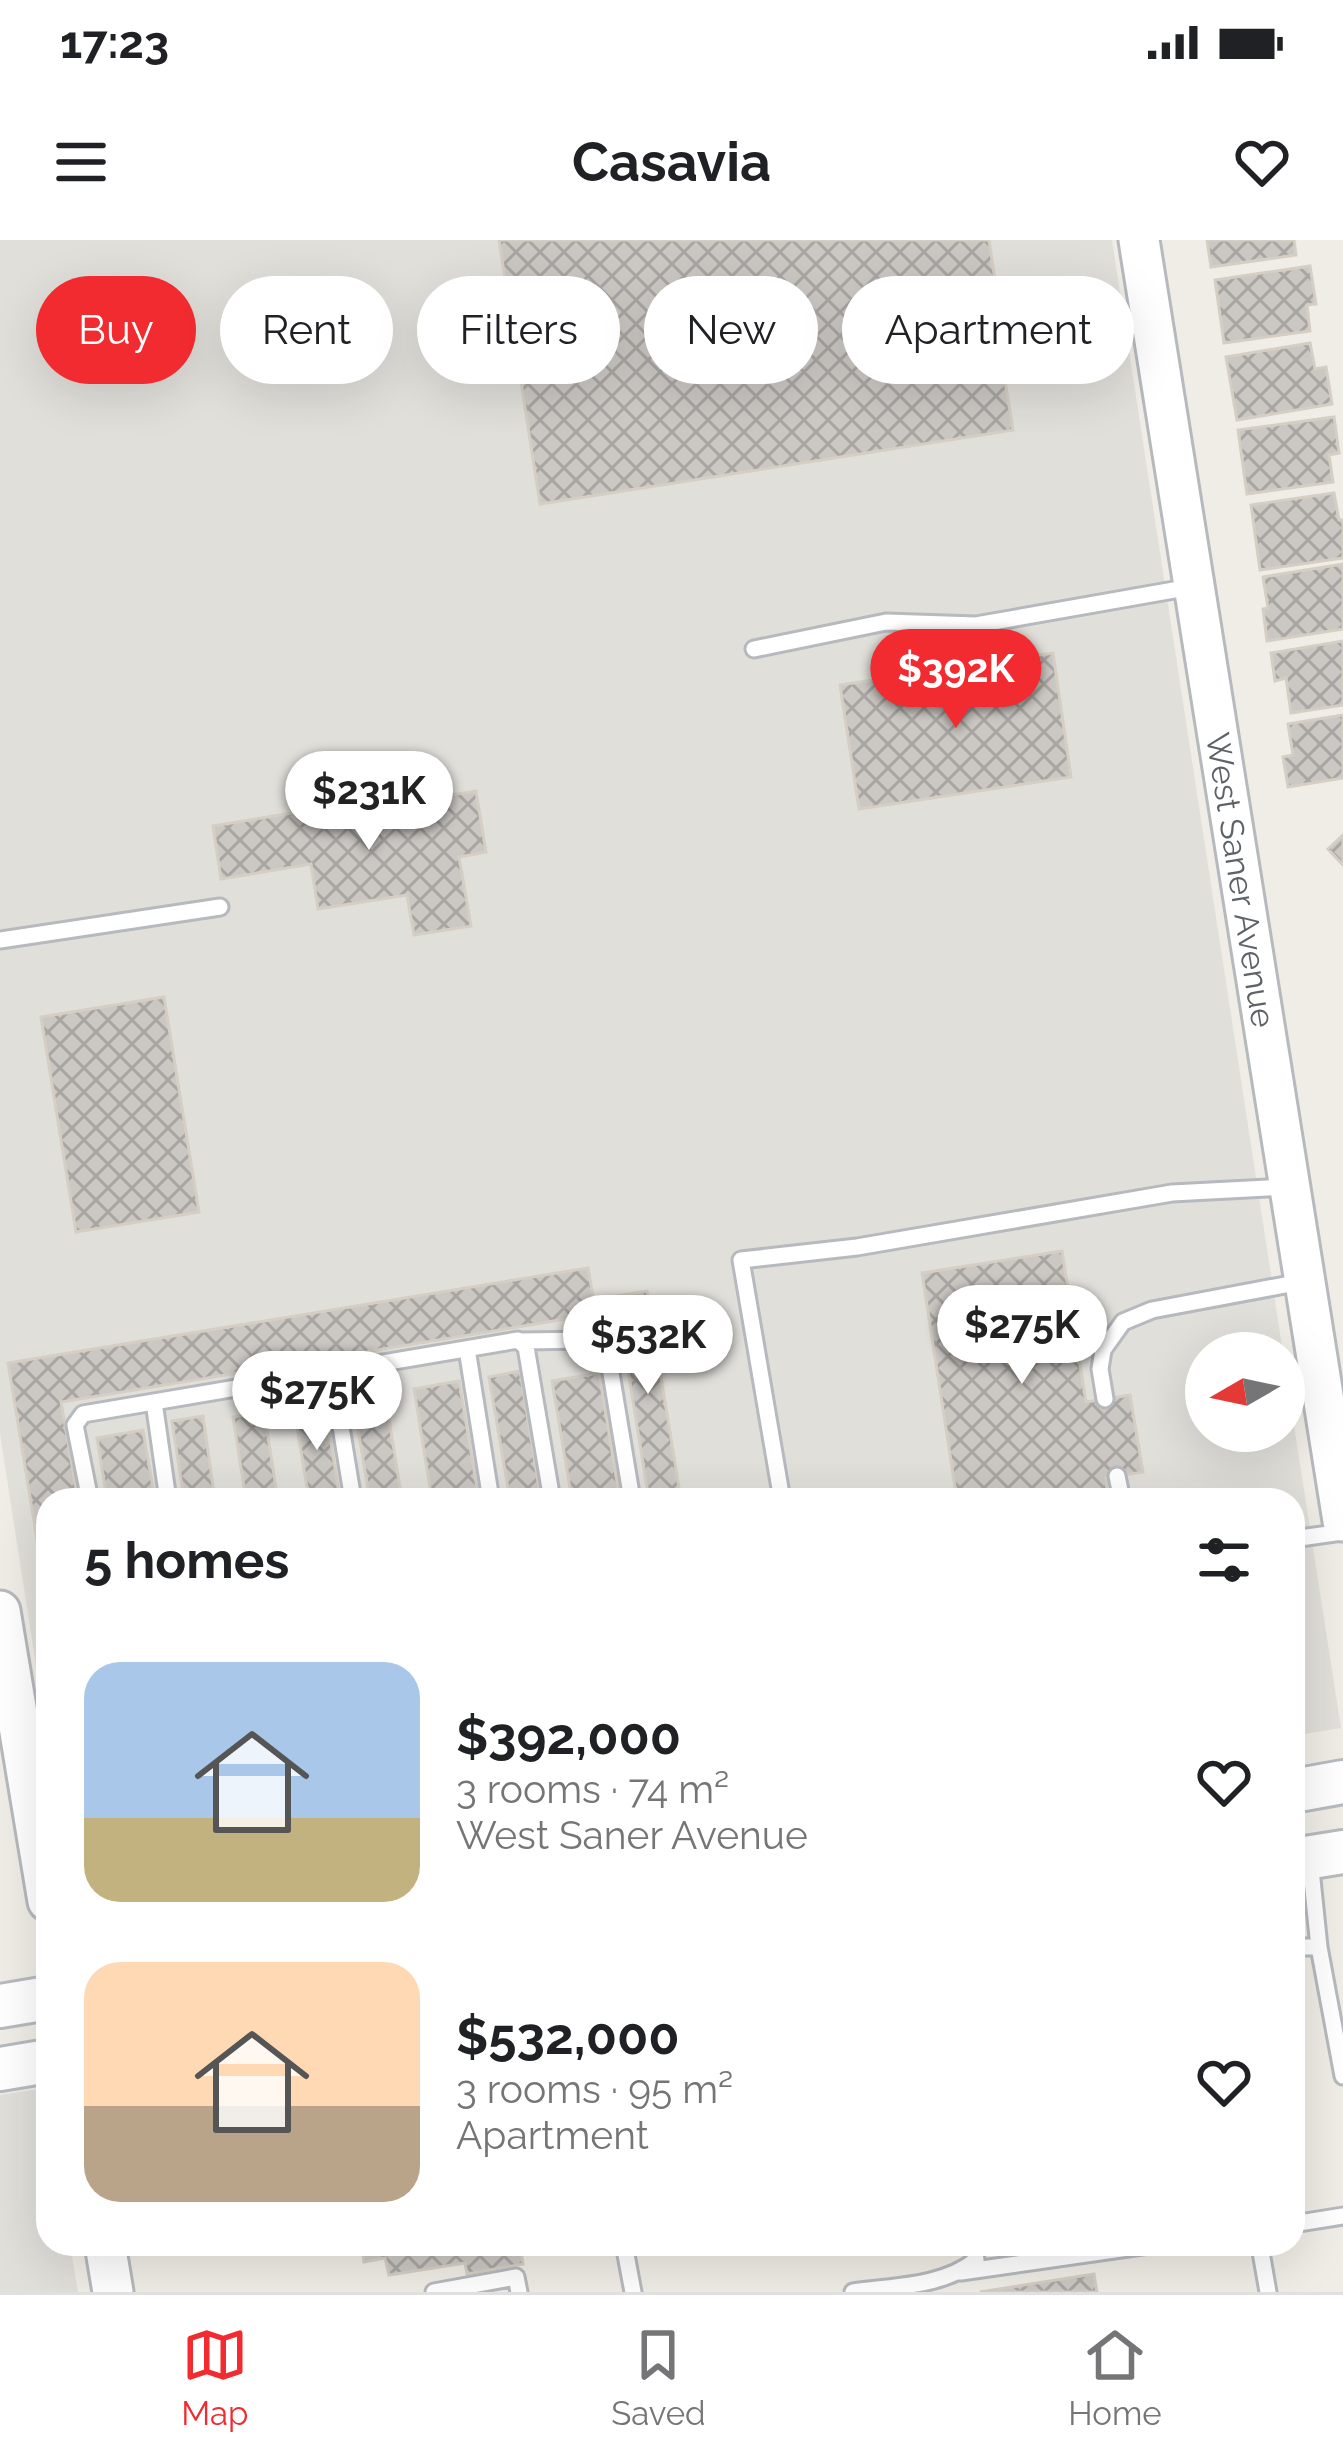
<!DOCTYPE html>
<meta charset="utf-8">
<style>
body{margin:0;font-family:Raleway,sans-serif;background:#f2f2f2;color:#202124;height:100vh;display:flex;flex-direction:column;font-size:45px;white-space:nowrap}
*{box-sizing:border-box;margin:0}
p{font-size:39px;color:#757577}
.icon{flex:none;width:66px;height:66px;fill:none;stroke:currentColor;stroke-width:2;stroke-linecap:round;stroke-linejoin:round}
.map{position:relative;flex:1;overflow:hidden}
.details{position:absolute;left:36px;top:1248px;width:1269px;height:768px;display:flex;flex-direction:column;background:#fff;border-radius:36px;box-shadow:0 12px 48px #0002}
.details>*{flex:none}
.top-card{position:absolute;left:36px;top:36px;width:1272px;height:108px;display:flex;gap:24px}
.needle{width:78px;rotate:261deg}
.fabs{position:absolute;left:1185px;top:1092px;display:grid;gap:24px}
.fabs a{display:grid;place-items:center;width:120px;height:120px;border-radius:50%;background:#fff;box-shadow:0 12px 48px #0002;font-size:60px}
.price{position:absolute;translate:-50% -102px;padding:0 27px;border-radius:42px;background:#fff;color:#222;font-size:39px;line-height:78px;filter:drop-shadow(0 3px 6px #0008)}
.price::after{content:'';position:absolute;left:50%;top:72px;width:36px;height:27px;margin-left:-18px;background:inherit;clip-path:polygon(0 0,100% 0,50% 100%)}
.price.active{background:#f12b2f;color:#fff}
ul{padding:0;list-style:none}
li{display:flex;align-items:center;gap:36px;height:300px;padding:0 48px}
li span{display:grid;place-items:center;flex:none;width:336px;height:240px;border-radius:36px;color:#555}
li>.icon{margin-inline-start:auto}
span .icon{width:144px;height:144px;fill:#fffc;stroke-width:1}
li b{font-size:51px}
h2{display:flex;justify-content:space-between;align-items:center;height:144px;padding:0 48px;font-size:51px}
.pill{padding:0 42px;border-radius:54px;background:#fff;box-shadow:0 12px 48px #0002;font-size:42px;line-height:108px}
.pill.active{background:#f12b2f;color:#fff}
.status{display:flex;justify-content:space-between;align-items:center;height:84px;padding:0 60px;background:#fff;direction:ltr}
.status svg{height:33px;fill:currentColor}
header{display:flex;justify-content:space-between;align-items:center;height:156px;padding:0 48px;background:#fff;font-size:54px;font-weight:700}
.tabs{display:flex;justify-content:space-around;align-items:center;height:168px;border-top:3px solid #e0e0e0;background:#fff;font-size:33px;color:#757577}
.tabs a{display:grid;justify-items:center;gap:6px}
.tabs .active{color:#f12b2f}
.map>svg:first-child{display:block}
</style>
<div class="status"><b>17:23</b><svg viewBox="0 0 49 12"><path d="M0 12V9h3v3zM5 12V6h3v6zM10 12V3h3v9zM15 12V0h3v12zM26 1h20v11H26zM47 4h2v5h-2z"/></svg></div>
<header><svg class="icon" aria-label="menu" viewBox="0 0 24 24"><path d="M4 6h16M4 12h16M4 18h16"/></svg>Casavia<svg class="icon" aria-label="heart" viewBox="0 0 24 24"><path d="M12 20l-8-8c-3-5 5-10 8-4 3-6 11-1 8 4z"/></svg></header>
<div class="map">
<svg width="1343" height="2052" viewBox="0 0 1343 2052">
<defs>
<pattern id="building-cross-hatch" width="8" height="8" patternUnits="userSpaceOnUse" patternTransform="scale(3)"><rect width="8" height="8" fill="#cbc7c3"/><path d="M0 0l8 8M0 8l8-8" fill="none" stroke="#a8a5a2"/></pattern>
</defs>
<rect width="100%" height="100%" fill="#f0ede6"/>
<path fill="#e1dfda" d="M0 0H1112L1283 1113H1206V1191H1284V1121L1341 1488 1293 1496V1260H48V1503L0 1194Z
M45 1848 48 2004H70L78 2052H0V1855Z"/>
<path fill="url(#building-cross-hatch)" stroke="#d5cec4" stroke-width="3" d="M499 0H989L997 53 991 54 1013 190 540 264Z
M1207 0H1294L1296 15 1211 27Z
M1310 26 1316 64 1307 65 1310 91 1224 103 1215 40Z
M1310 103 1315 129 1326 127 1332 164 1237 180 1226 117Z
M1334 177 1339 213 1329 215 1333 242 1247 254 1238 190Z
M1334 253 1339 280H1343V318L1260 330 1251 265Z
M1343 324V389L1267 401 1263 369 1268 368 1263 337Z
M1343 401V465L1291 473 1286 438 1275 441 1271 413Z
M1053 413 1071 537 859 569 840 445Z
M1343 475V538L1288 547 1283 517 1293 515 1288 484Z
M476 551 486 612 459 617 471 686 414 695 407 655 318 669 311 624 221 639 213 586 402 555 403 563Z
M1343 595V625L1328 609Z
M164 757 199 972 76 992 41 777Z
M1062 1011 1086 1162 1130 1155 1143 1232 1106 1238 1108 1259 1102 1260H957L922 1033Z
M588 1028 596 1074 61 1162 78 1260H48V1366L8 1123Z
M647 1051 681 1260H649L616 1056Z
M520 1131 541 1260H510L489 1137Z
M599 1133 620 1260H572L552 1141Z
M459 1141 479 1260H432L414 1149Z
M385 1154 402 1260H370L353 1160Z
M325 1164 340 1260H309L294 1168Z
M264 1172 278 1260H246L233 1177Z
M203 1176 215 1260H184L172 1181Z
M143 1190 155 1260H107L97 1198Z
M361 2004H520L523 2024 467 2034 465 2023 389 2035 385 2018 364 2022Z
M1094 2034 1097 2052H980L1088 2035Z"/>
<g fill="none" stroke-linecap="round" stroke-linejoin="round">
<g stroke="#b6b9bd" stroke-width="21">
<path id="service" d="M754 409 886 382 976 385 1191 347
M0 700 220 667
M522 1101 588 1100 607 1109 632 1260
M467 1109 491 1260
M332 1132 353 1260
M1105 1159 1100 1129 1103 1110 1123 1082 1152 1070 1301 1042
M154 1162 168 1260
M1117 1236 1122 1260
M90 1260 75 1185 83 1174 518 1100 526 1107 552 1260
M782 1260 741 1020 857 1007 1172 953 1287 947
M1293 1299 1343 1292
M1310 1620 1319 1707
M1293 1707H1319L1343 1836
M1293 1984 1343 1976
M624 2004 633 2052
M1255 2004 1261 2012 1268 2052
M961 2032 1156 2004
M434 2052 516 2037 519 2052
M853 2052C893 2046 943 2047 976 2020L973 2004"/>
</g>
<g stroke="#b6b9bd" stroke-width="45">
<g id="tertiary">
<path id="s1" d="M1139 0 1343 1281"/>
<path d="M0 1371 48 1661"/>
<path d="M105 2004 113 2052"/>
</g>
</g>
<g stroke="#b7bbc0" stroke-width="48">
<path id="secondary" d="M1293 1551 1343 1542
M1293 1620 1343 1612
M0 1766 48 1758
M0 1829 48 1821"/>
</g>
<use href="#service" stroke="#fff" stroke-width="15"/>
<use href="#tertiary" stroke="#fff" stroke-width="39"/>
<use href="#secondary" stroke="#fff" stroke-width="42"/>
</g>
<g text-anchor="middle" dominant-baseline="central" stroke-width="10" stroke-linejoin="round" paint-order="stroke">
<g font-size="33" fill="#5d6267" stroke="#fff">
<text stroke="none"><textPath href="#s1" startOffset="648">West Saner Avenue</textPath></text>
</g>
</g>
</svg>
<div class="fabs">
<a><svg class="needle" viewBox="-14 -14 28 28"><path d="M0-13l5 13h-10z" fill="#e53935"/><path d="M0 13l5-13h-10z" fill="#757577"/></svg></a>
</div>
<b class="price active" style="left:956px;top:491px">$392K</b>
<b class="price" style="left:369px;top:613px">$231K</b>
<b class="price" style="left:1022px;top:1147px">$275K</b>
<b class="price" style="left:648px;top:1157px">$532K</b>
<b class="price" style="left:317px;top:1213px">$275K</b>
<div class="top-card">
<a class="pill active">Buy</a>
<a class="pill">Rent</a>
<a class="pill">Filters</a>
<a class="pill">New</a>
<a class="pill">Apartment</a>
</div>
<section class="details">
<h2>5 homes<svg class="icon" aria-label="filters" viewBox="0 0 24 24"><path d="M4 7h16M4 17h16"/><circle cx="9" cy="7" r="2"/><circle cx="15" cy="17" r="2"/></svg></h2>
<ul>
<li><span style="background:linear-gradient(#a9c7e8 65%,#c2b280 0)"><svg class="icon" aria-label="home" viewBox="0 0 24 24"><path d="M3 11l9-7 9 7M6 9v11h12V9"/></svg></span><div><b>$392,000</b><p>3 rooms · 74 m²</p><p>West Saner Avenue</p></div><svg class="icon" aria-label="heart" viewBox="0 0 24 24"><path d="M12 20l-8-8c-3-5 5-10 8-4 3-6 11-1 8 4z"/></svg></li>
<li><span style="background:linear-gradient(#ffd9b3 60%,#b9a48a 0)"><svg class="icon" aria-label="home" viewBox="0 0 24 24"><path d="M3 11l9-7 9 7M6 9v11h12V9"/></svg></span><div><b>$532,000</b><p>3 rooms · 95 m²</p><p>Apartment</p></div><svg class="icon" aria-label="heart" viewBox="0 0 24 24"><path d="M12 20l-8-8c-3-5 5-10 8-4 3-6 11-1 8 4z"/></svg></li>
</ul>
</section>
</div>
<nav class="tabs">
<a class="active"><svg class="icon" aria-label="map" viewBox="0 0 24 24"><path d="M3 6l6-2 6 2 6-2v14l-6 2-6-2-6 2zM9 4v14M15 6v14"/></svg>Map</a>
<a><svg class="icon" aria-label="saved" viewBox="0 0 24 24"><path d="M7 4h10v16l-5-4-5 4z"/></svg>Saved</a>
<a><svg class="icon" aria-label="home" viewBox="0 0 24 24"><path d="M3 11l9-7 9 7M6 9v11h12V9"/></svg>Home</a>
</nav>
